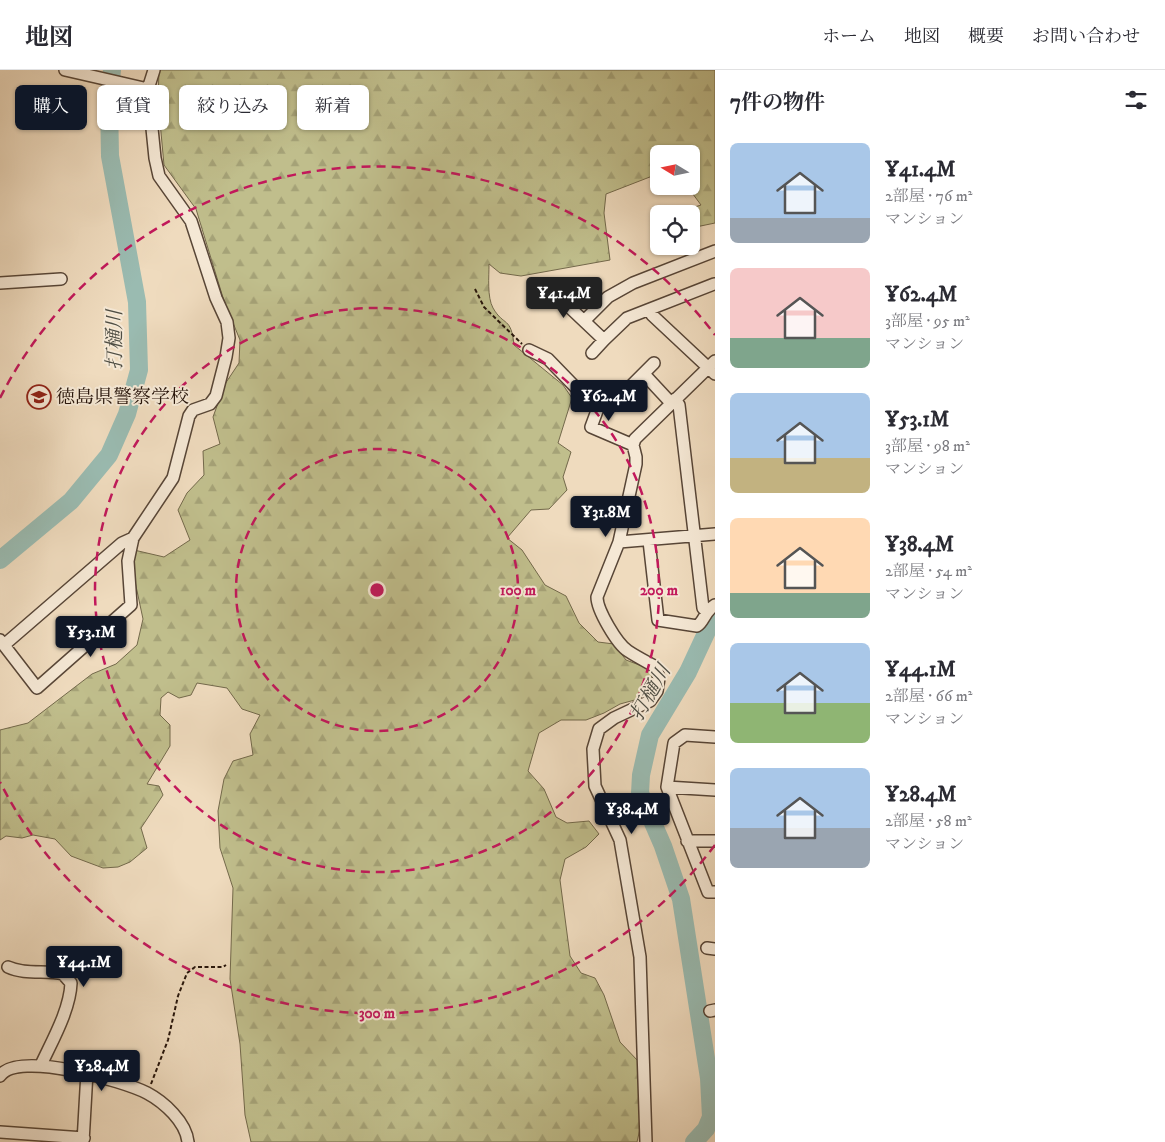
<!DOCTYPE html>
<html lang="ja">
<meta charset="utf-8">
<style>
body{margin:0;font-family:"IM FELL DW Pica","Noto Serif JP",serif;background:#f2f2f3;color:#2b2b33;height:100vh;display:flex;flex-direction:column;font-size:19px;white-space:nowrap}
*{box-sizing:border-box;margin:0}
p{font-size:16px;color:#7c7c81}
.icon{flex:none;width:28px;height:28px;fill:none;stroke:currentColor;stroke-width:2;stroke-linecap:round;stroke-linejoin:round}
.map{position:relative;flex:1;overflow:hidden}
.side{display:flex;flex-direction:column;background:#fff;width:450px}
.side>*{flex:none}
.banner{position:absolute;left:15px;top:15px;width:475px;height:45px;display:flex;gap:10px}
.needle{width:32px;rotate:280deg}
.tools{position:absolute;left:650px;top:75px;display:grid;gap:10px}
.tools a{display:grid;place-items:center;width:50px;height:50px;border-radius:8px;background:#fff;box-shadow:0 1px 4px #0004;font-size:25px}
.price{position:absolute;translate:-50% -42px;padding:0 11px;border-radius:5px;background:#111827;color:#fff;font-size:16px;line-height:32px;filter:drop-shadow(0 1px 2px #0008)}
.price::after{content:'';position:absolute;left:50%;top:30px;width:15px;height:11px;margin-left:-8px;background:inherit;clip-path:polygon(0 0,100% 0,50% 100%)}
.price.on{background:#222;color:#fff}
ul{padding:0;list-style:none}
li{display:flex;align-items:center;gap:15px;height:125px;padding:0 15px}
li span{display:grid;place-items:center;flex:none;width:140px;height:100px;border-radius:8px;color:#555}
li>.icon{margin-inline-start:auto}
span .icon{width:60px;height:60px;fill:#fffc;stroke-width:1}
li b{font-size:21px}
h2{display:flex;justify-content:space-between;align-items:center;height:60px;padding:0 15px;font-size:21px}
.tag{padding:0 18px;border-radius:8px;background:#fff;box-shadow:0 1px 4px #0004;font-size:18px;line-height:45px}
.tag.on{background:#111827;color:#fff}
header{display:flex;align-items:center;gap:30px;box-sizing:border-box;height:70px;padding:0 25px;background:#fff;border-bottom:1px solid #e1e1e2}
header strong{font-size:24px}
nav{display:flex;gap:28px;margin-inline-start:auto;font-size:18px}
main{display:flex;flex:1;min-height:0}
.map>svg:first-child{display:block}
</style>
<header>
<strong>地図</strong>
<nav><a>ホーム</a><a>地図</a><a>概要</a><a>お問い合わせ</a></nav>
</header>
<main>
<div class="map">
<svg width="715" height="1072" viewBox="0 0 715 1072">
<defs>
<pattern id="forest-firs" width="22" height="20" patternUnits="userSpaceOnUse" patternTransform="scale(1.25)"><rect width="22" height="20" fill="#c0be8c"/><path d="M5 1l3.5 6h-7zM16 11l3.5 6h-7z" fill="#a5a277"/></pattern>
</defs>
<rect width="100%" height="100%" fill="#efdbbe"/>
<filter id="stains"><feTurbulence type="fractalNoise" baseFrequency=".004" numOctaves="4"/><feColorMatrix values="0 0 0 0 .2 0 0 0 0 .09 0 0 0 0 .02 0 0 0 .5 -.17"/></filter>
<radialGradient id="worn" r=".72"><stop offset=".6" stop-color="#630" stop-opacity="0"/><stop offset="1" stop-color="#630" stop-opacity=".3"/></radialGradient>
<path fill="url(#forest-firs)" stroke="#73694b" d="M159 0H715V153L691 158V144H673L701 135 687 116H691V84H659V106L655 105 606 124 604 143 610 190 521 206 500 203 489 194C489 207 487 227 493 238 504 257 511 246 514 275L563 315 572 328 558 373 571 382 563 407 567 420 549 439 531 440 507 468 522 480 545 515 566 526 579 553 598 572 614 574 626 590 650 599 654 613 642 628 620 634 604 643 586 650H561L539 663 528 701 544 719 556 747 567 753 589 751 599 764 586 777 565 789 560 810 570 886 581 903 595 908 604 925 620 972 638 991 641 1054 637 1072H251L245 1045 240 974 230 909 233 818 220 778 218 741 224 709 233 691 253 685 250 664 260 645 242 639 227 618 197 613 191 625 179 628 168 622 161 628 160 645 170 655V676L147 714 159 716 163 725 141 758 147 778 130 792 118 797 103 798 71 786 55 769 33 765 22 768 6 766 0 770V660L28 653 92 604 116 594 137 575 143 549 133 502 134 480 164 487 190 470 178 440 187 423 204 405 203 381 220 374 213 347 225 314 239 293 240 270 224 231 196 139 164 95 158 30Z"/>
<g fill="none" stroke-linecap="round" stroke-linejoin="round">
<path stroke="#9abbb1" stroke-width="18" d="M0 490 71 431 109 385 127 344 139 300 137 232 110 86 109 31 112 0
M694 1072 706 1059 711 1047 709 1008 681 829 663 776 640 723 641 705 650 665 688 602 715 544"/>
<g stroke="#584637" stroke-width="14">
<path id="minor" d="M148 19 154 0
M0 213 61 209
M547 216 604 270 592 283
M650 240 652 245 715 304
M585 250 608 227 633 213 715 181
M604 270 627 248 714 214
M529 280 548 289 580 322 601 330 591 357 633 375 635 369 715 291
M644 304 671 333
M624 323 654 293
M675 329 679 335 703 538 706 541
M649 471 658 550 697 556C704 552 704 542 715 535
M619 472 636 394V387L633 375
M0 570 37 618 131 535 128 491 133 468
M4 575 122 473 133 468 173 408 189 346 193 340 210 334 216 326 226 287 229 268 227 252 216 228 191 151 159 106 155 88 148 19 65 0
M715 667 685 665 674 673 667 717 708 822H715
M667 717 715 720
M687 771H715
M707 878 715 879
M8 897C25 905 46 900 63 904L71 913C70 940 52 971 41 995
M710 941 715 940
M0 1006C17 980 124 1011 147 1023 164 1032 186 1052 188 1072
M0 1062 84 1068
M83 1072 87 1002
M646 1072 640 887 620 770 595 716 593 679 599 659 614 648 650 631 657 621 659 608 656 597C647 592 637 587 628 581 617 574 597 540 597 527L619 472 715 464"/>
</g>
<path stroke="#26140a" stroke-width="2" stroke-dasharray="4 2.5" stroke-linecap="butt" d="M475 219 484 237 522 274
M151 1014 168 970 178 926 187 903 195 897H223L226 895"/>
<use href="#minor" stroke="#f5e8d5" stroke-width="11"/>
</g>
<g fill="none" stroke="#c2185b" stroke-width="2.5" stroke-dasharray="9 6">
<circle cx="377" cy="520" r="141"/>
<circle cx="377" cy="520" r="282"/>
<path d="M715 775A423 423 0 0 1 0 712M0 328A423 423 0 0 1 715 265"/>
</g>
<defs>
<g id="school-ring" transform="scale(1.25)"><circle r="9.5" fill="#f5e8d5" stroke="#8f2418" stroke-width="1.5"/><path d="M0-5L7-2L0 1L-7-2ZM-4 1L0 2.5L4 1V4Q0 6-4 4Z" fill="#8f2418"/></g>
</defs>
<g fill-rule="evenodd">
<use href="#school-ring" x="39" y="327"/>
</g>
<g text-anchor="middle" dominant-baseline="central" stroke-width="4" stroke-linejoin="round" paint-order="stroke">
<g font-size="19" fill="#26140a" stroke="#f5e8d5" text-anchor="start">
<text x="56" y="327">徳島県警察学校</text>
</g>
<g font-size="20" font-style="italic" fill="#4f4e44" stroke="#f5e8d5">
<text transform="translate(115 270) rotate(-90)">打樋川</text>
<text transform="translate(651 623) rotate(-60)">打樋川</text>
</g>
</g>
<circle cx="377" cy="520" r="8" fill="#c2185b" stroke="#f5e8d5" stroke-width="2.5"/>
<g font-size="15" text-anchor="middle" font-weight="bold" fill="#c2185b" stroke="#f5e8d5" stroke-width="4" stroke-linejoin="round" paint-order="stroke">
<text x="518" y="525">100 m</text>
<text x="659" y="525">200 m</text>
<text x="377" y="948">300 m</text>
</g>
<rect width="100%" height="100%" filter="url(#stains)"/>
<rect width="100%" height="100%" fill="url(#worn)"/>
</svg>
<div class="tools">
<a><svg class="needle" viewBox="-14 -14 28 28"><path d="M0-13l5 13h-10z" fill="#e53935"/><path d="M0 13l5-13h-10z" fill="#7c7c81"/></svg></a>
<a><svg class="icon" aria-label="locate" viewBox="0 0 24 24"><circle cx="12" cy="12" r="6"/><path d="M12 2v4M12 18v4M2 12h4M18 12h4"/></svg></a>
</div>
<b class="price on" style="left:564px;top:249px">¥41.4M</b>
<b class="price" style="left:609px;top:352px">¥62.4M</b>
<b class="price" style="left:606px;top:468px">¥31.8M</b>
<b class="price" style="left:91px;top:588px">¥53.1M</b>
<b class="price" style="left:632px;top:765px">¥38.4M</b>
<b class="price" style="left:84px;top:918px">¥44.1M</b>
<b class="price" style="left:102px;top:1022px">¥28.4M</b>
<div class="banner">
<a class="tag on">購入</a>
<a class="tag">賃貸</a>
<a class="tag">絞り込み</a>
<a class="tag">新着</a>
</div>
</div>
<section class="side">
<h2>7件の物件<svg class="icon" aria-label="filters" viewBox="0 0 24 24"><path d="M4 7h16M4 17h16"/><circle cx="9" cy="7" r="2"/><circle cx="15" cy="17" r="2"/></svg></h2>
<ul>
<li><span style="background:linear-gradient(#a9c7e8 75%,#9aa5b1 0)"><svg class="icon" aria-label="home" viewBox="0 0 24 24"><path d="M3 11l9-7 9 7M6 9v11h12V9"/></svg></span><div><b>¥41.4M</b><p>2部屋 · 76 m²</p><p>マンション</p></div></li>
<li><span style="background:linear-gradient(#f6c9c9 70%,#7fa58c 0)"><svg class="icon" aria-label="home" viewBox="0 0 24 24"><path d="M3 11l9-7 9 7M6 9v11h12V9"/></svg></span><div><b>¥62.4M</b><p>3部屋 · 95 m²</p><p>マンション</p></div></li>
<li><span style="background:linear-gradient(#a9c7e8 65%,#c2b280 0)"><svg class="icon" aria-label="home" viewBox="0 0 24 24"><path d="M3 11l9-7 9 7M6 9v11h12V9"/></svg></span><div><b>¥53.1M</b><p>3部屋 · 98 m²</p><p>マンション</p></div></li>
<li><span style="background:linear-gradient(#ffd9b3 75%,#7fa58c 0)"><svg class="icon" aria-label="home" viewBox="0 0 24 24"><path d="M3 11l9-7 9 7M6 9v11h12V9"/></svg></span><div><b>¥38.4M</b><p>2部屋 · 54 m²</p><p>マンション</p></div></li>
<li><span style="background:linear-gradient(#a9c7e8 60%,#8fb573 0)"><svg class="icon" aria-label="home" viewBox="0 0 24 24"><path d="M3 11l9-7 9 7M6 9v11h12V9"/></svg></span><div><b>¥44.1M</b><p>2部屋 · 66 m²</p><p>マンション</p></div></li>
<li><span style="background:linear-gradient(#a9c7e8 60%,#9aa5b1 0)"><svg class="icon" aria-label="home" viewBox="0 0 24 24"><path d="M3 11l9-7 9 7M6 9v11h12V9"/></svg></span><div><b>¥28.4M</b><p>2部屋 · 58 m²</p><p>マンション</p></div></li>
</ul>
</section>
</main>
